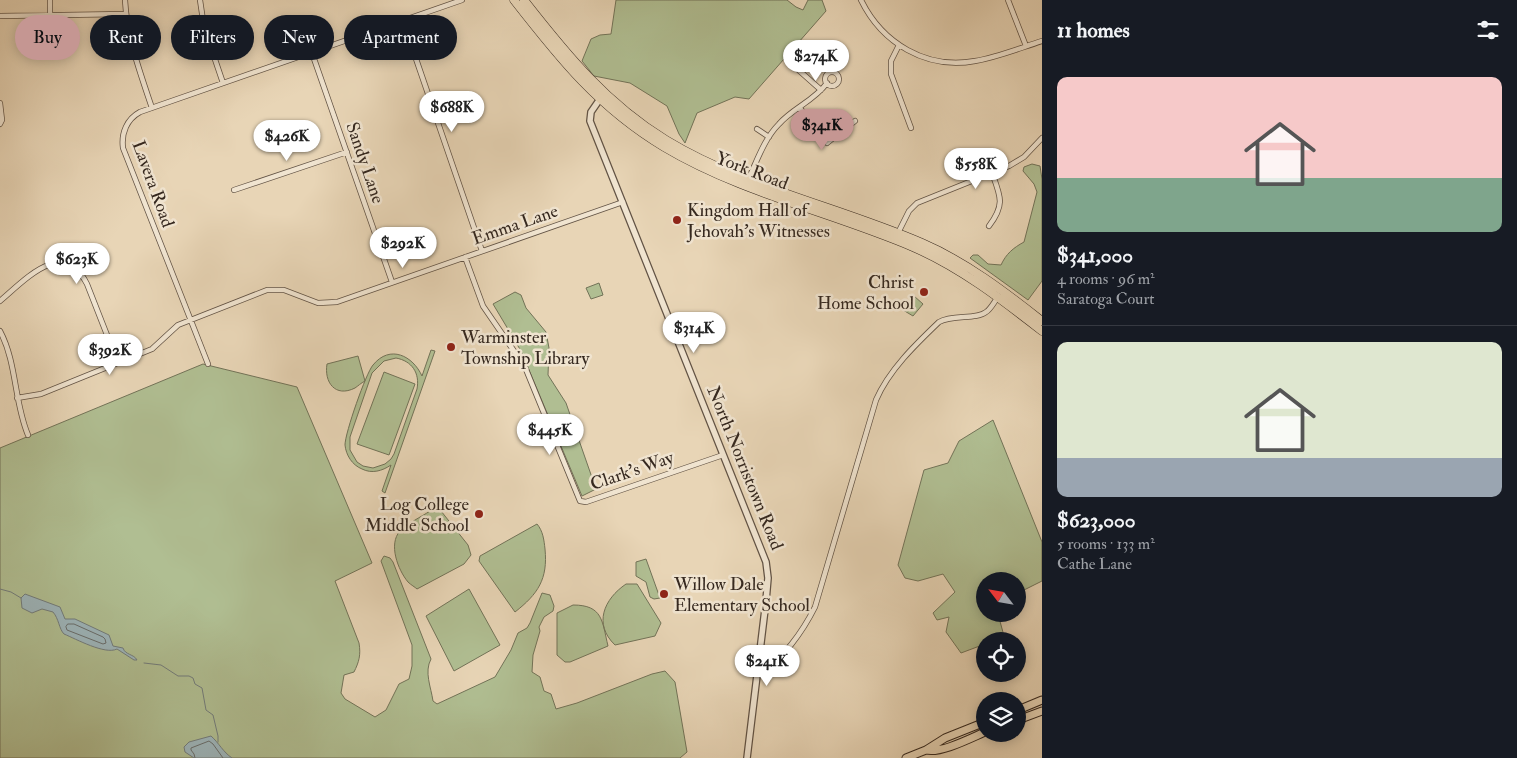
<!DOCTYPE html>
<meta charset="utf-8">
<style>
body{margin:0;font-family:"IM FELL Double Pica",serif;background:#20242c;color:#f1f3f6;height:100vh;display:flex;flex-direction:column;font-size:19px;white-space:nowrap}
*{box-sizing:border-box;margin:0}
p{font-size:16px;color:#9ea1a6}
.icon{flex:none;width:28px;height:28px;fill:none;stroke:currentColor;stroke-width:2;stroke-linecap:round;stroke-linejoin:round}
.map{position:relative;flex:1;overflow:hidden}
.panel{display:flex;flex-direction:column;background:#171b24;width:475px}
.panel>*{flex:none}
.guide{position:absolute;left:15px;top:15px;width:475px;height:45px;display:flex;gap:10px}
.needle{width:32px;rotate:301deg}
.fabs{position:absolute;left:976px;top:572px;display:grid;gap:10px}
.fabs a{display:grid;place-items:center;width:50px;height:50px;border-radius:50%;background:#171b24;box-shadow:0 2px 12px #0003;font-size:25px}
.price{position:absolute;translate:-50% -42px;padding:0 11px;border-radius:18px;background:#fff;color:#222;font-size:16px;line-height:32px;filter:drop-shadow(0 1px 2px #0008)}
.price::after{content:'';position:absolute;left:50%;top:30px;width:15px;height:11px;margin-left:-8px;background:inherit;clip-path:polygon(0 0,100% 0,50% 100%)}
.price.on{background:#c59692;color:#111}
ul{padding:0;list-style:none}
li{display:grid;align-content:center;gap:10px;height:265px;padding:0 15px}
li+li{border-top:1px solid #363941}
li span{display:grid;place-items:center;height:155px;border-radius:10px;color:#555}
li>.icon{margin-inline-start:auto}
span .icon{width:90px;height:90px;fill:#fffc;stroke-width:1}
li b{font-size:21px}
h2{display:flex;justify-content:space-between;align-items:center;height:60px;padding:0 15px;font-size:21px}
.tag{padding:0 18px;border-radius:22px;background:#171b24;box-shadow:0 2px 12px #0003;font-size:18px;line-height:45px}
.tag.on{background:#c59692;color:#111}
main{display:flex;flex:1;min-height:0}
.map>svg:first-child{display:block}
</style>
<main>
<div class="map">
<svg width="1042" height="758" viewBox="0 0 1042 758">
<rect width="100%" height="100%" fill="#e8d5b6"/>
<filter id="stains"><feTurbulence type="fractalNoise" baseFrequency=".004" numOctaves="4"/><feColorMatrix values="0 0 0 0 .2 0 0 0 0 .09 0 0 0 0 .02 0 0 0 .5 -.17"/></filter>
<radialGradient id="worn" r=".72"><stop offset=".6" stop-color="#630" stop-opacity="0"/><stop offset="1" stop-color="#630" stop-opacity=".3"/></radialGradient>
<path fill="#b0be92" stroke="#727358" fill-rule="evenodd" d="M616 0H787L796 7 803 10 808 0H822L826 11 749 99 735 97 697 113 685 143 679 134 667 106 630 83 594 76 582 61 591 39 600 35 611 34Z
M1032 164 1040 166 1042 179V281L1028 300 970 258 973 255H978L988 264 1001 265C1006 254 1013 248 1024 242L1037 192 1034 184 1023 171 1024 167Z
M599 283 603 295 591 299 586 288Z
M515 292 521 295 526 308 546 332 549 348 548 375 566 403 596 489 582 496 521 351 493 304Z
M914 296 923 304 913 316 903 310Z
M431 350 435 351 385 493 382 491 391 465C382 471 372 474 362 469 352 465 346 455 345 445 345 433 366 373 373 365 390 344 413 356 422 376ZM396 358C412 361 420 373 417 389L394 454 391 459 385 464 373 468 363 466 357 462 350 450V437L372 373 384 361Z
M358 356 365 381C361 383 358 386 355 388 335 398 324 382 327 364Z
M203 364 297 387 372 563 335 581 359 643C361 655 359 662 354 672L344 675 341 693 345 699 375 717 386 710 399 684 409 679 412 666V645L381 561 384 556 390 558 393 562 431 659C424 672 431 687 433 701L437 704 495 677 511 650 518 633 527 628 530 623 542 593 550 595 554 606 553 611 544 617 539 627 540 631 533 655 532 672 540 677 544 691 551 694 556 709 577 703 652 674 665 671 675 682 687 752 680 758H0V448Z
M384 372 415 384 389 455 357 444Z
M993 420 1042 542V581L1018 593V581H985V614H998L1004 636 992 641H985V644L961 653 946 632 949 617 937 620 933 613 955 592 943 574 918 581 905 578 898 565 924 470 948 463 959 441Z
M430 511H441L468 545 471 555 464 564 417 589C415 587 411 585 408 582 398 570 388 544 400 531 408 523 421 517 430 511Z
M537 524C543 531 544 540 545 549 548 579 538 594 515 612L479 561 480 556Z
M646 559 660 598 654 599 650 597 646 582 636 576V562Z
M626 584H637L661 623 655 636 615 645C593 624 604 599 626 584Z
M469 589 500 645 454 671 426 616Z
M573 605C603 605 602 621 608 646L570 662H565L557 655V613Z"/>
<path fill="#9db5ba" stroke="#737d7c" d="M25 594 60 607 65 619H75L109 635 113 646 123 648C125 655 134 654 137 660H134L117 649C105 655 76 639 64 634 59 629 59 619 53 612L42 609 32 613 22 608 21 598Z
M211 736C219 743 223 752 232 758H194L185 752 184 747 189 742Z"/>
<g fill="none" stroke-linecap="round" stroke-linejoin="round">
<path stroke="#696e6c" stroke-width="1" d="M68 624H74L103 637 105 639 106 643 103 644 67 630 66 627Z
M195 758 194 754 191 750V748L209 741 213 744 223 758"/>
<path stroke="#737d7c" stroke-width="1" d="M0 589 11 592 21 598
M144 663 161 665 178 676H189L193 678 195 684 202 688 206 710 213 715 218 736V742"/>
<g stroke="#625345" stroke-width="6">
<path id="minor" d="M50 0V16
M125 0C127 38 140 72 152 108
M200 0 204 27 223 83
M861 0C882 43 926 70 975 61 998 57 1020 48 1042 41
M1008 0 1026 46
M0 16 126 14
M403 21 482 251
M899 45 891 61V74L911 128
M312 53 392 282
M794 66 821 90
M825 79a7 7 0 1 1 14 0a7 7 0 1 1-14 0Z
M0 103 2 120 0 124
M800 108 827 143 855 121
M757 129 769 137
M748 180C757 161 764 139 779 124 793 108 814 101 827 83
M234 190 347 152
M989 226C1005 205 1001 197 992 173
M898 233 909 211 917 203 1009 166 1024 157 1042 138
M465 257 483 306 525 367 580 501 586 502 723 455
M0 301C25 280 63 237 87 284L118 363
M0 331C17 363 14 402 28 435
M208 364 123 148C121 133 127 119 140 112L462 0
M17 398 41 394 152 349 178 325 267 290H284L318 303 337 302 623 202
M759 670C781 665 805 627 815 607L876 400C889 370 915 345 939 322 953 314 976 320 986 312 991 309 994 302 998 297"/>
</g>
<g stroke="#625345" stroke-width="8">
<path id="tertiary" d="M602 96 591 112 590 121 766 562 768 578 766 601 747 758"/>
</g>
<g stroke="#35281f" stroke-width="9">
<path id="primary" d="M1018 710 1042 700
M1018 720 1042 711
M926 750C940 754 971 738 985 732
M906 758 926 750 945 738 985 722"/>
</g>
<g stroke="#35281f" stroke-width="9">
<path id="trunk" d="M514 0C560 59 599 108 664 147 741 193 831 212 913 247 961 268 1001 299 1042 331
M524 0C567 55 606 103 666 140 743 187 839 207 922 243 966 262 1004 291 1042 321"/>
</g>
<use href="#minor" stroke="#f0e4d0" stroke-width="4.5"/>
<use href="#tertiary" stroke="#f0e4d0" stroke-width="5.5"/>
<use href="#primary" stroke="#e8d5b6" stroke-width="7"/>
<use href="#trunk" stroke="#e8d5b6" stroke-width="8"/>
</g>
<g fill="#8f2418" stroke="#f0e4d0" stroke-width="2">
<circle cx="677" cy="220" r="5"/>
<circle cx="924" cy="292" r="5"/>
<circle cx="451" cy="347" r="5"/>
<circle cx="479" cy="514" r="5"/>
<circle cx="664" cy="594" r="5"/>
</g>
<g text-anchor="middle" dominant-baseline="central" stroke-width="5" stroke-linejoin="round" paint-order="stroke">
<g font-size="18" fill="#35281f" stroke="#f0e4d0">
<text transform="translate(365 163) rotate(71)">Sandy Lane</text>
<text transform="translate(752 171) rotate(21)">York Road</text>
<text transform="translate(153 184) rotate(70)">Lavera Road</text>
<text transform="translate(515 225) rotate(-19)">Emma Lane</text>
<text transform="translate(745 468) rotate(68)">North Norristown Road</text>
<text transform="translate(632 471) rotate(-19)">Clark's Way</text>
</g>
<g font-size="18" fill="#35281f" stroke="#f0e4d0" text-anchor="start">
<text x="687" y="210">Kingdom Hall of<tspan x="687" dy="21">Jehovah's Witnesses</tspan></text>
<text x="914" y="282" text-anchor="end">Christ<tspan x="914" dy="21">Home School</tspan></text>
<text x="461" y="337">Warminster<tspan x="461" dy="21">Township Library</tspan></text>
<text x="469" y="504" text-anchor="end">Log College<tspan x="469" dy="21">Middle School</tspan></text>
<text x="674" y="584">Willow Dale<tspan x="674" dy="21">Elementary School</tspan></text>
</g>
</g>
<rect width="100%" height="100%" filter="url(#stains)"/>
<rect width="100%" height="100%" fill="url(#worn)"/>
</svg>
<div class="fabs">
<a><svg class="needle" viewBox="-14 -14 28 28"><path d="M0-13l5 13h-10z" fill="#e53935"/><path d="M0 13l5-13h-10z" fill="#9ea1a6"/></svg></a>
<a><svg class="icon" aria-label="locate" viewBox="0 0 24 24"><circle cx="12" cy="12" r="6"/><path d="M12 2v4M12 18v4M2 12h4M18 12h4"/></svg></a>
<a><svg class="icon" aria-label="layers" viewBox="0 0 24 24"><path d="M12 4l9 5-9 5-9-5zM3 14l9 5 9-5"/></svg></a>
</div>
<b class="price" style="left:816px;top:82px">$274K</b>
<b class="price" style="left:452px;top:133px">$688K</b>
<b class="price on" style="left:822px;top:151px">$341K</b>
<b class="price" style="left:287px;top:162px">$426K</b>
<b class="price" style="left:976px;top:190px">$558K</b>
<b class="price" style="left:403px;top:269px">$292K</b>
<b class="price" style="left:77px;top:285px">$623K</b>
<b class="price" style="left:694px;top:354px">$314K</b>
<b class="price" style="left:110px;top:376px">$392K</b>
<b class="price" style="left:550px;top:456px">$445K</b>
<b class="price" style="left:767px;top:687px">$241K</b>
<div class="guide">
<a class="tag on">Buy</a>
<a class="tag">Rent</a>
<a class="tag">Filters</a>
<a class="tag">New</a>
<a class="tag">Apartment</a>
</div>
</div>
<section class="panel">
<h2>11 homes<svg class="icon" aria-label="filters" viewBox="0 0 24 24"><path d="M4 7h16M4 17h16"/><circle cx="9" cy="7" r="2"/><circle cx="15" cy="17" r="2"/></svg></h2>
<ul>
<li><span style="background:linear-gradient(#f6c9c9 65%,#7fa58c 0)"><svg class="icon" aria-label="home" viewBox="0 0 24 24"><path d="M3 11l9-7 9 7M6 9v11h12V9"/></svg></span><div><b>$341,000</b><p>4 rooms · 96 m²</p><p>Saratoga Court</p></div></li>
<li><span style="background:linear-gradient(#dfe7d0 75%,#9aa5b1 0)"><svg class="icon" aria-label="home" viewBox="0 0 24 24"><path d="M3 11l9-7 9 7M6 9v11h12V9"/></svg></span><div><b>$623,000</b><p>5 rooms · 133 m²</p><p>Cathe Lane</p></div></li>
</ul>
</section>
</main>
